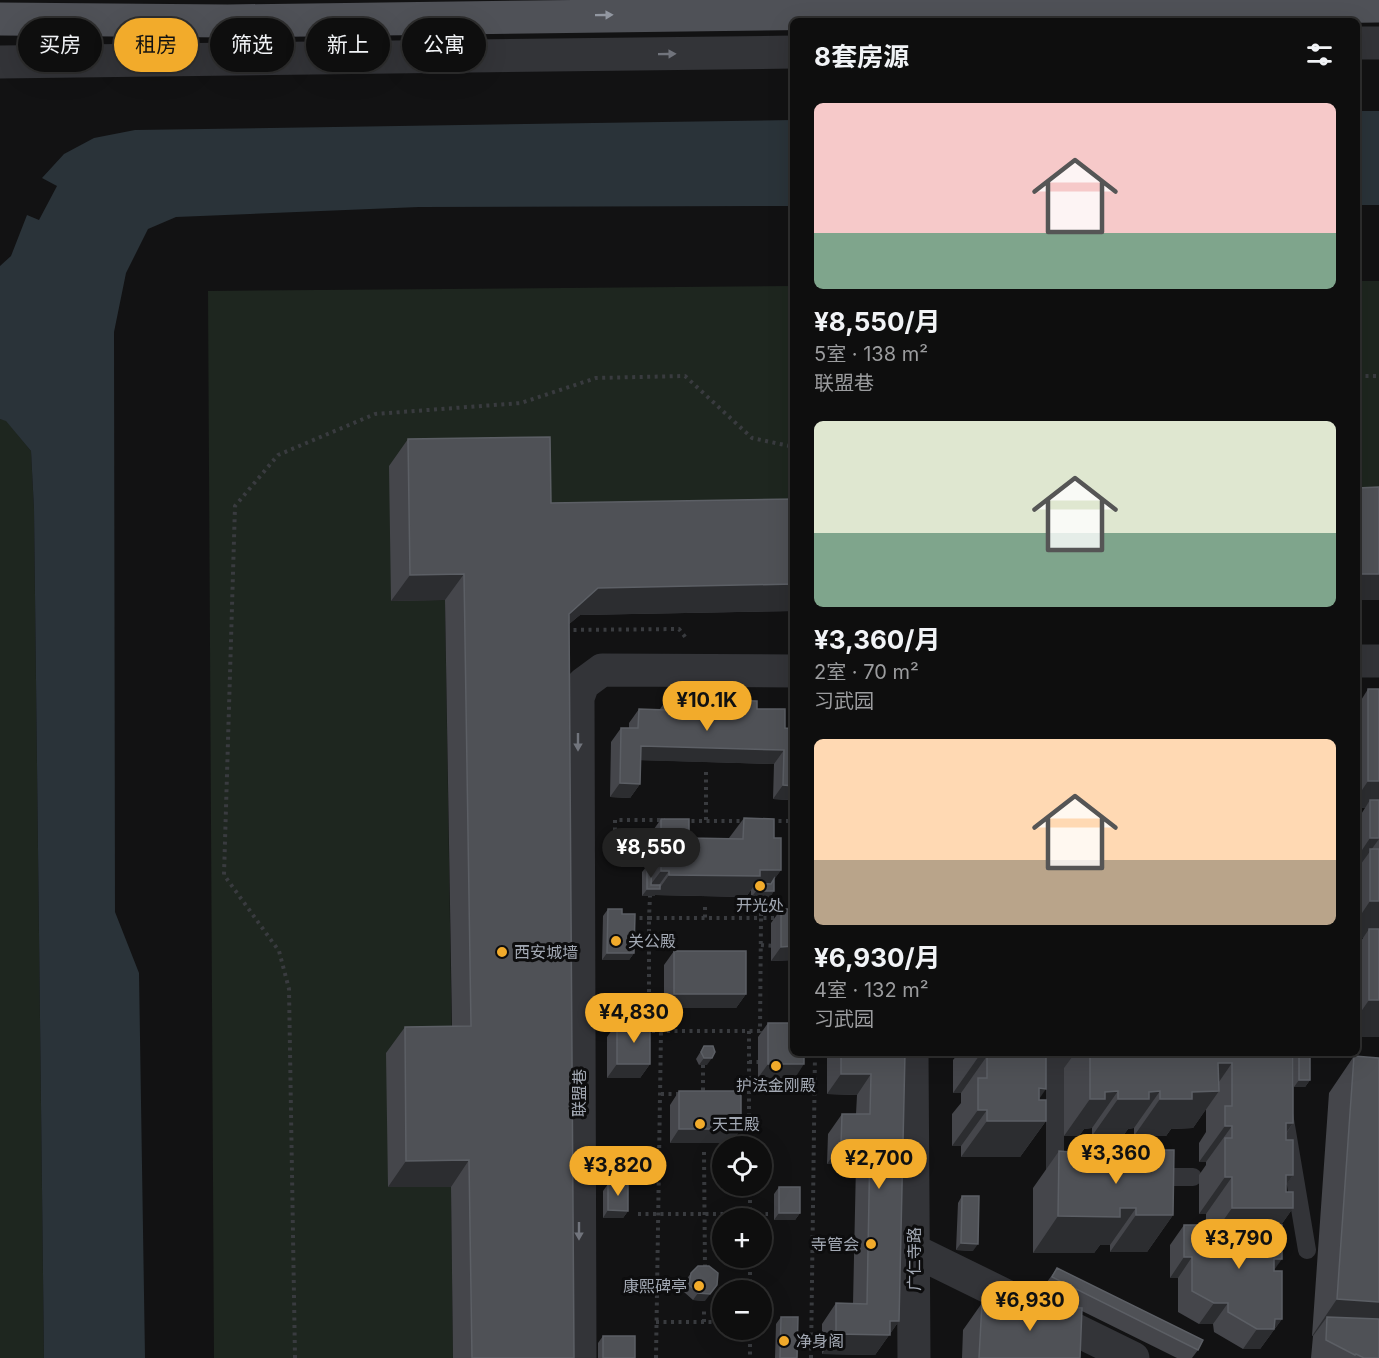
<!DOCTYPE html>
<html lang="zh">
<meta charset="utf-8">
<style>
body{margin:0;font-family:Inter,"Noto Sans SC",sans-serif;background:#1c1c1c;color:#f1f3f6;height:100vh;display:flex;flex-direction:column;font-size:22px;white-space:nowrap}
*{box-sizing:border-box;margin:0}
p{font-size:20px;color:#9b9c9e}
.icon{flex:none;width:33px;height:33px;fill:none;stroke:currentColor;stroke-width:2;stroke-linecap:round;stroke-linejoin:round}
.map{position:relative;flex:1;overflow:hidden}
.panel{position:absolute;left:790px;top:18px;width:570px;height:1038px;display:flex;flex-direction:column;background:#0e0e0e;border-radius:9px;box-shadow:0 6px 24px #0002,0 0 0 2px #2e2e2e}
.panel>*{flex:none}
.guide{position:absolute;left:18px;top:18px;width:570px;height:54px;display:flex;gap:12px}
.controls{position:absolute;left:712px;top:1136px;display:grid;gap:12px}
.controls a{display:grid;place-items:center;width:60px;height:60px;border-radius:50%;background:#0e0e0e;box-shadow:0 6px 24px #0002,0 0 0 2px #2e2e2e;font-size:30px}
.price{position:absolute;translate:-50% -51px;padding:0 14px;border-radius:21px;background:#f2ab2b;color:#111;font-size:20px;line-height:39px;filter:drop-shadow(0 2px 3px #0008)}
.price::after{content:'';position:absolute;left:50%;top:36px;width:18px;height:14px;margin-left:-9px;background:inherit;clip-path:polygon(0 0,100% 0,50% 100%)}
.price.active{background:#222;color:#fff}
ul{padding:0;list-style:none}
li{display:grid;align-content:center;gap:12px;height:318px;padding:0 24px}
li span{display:grid;place-items:center;height:186px;border-radius:9px;color:#555}
li>.icon{margin-inline-start:auto}
span .icon{width:108px;height:108px;fill:#fffc;stroke-width:1}
li b{font-size:26px}
h2{display:flex;justify-content:space-between;align-items:center;height:72px;padding:0 24px;font-size:26px}
.tag{padding:0 21px;border-radius:27px;background:#0e0e0e;box-shadow:0 6px 24px #0002,0 0 0 2px #2e2e2e;font-size:21px;line-height:54px}
.tag.active{background:#f2ab2b;color:#111}
.map>svg:first-child{display:block}
</style>
<div class="map">
<svg width="1379" height="1358" viewBox="0 0 1379 1358">
<rect width="100%" height="100%" fill="#121213"/>
<path fill="#1e261f" d="M1358 281H1379V514H1358Z
M793 286V525L391 601 445 600 452 1052 451 1187 453 1358H214L208 291Z
M0 419 6 420 31 451 34 509 44 1358H0Z"/>
<path fill="#2a3339" d="M1358 111H1379V205H1358Z
M793 120V206L419 207 176 217 148 229 126 273 114 332 115 912 139 973 145 1358H44L34 509 31 451 6 421 0 419V266L11 256 27 215 39 220 57 186 42 178 64 154 94 138 135 130Z"/>
<g fill="none" stroke-linecap="round" stroke-linejoin="round">
<path stroke="#393b3f" stroke-width="4" stroke-dasharray="3 4.5" stroke-linecap="butt" d="M1358 376H1379
M566 630 679 629 686 638
M706 772V821
M684 821H746
M771 821H793L792 912
M615 838V820H665
M761 898V918H779
M705 907V918
M632 918H649L650 896
M649 918H761L760 1031H649Z
M642 945H649
M761 945 774 946
M749 1031V1146
M749 1062H758
M703 1065V1094
M661 1094H681
M704 1152 705 1268
M750 1185V1218
M638 1214H768
M750 1257V1290
M656 1322H723
M704 1322V1311
M750 1329V1358
M295 1358 289 989 279 951 224 875 235 506 278 455 375 414 521 403 596 378 685 376 752 438 794 447
M656 1358 661 1031
M811 1358 815 1053"/>
<path stroke="#333438" stroke-width="18" d="M1055 1053V1177H1057
M1055 1060H1095
M1283 1108 1307 1250
M1151 1177H1193"/>
<path stroke="#333438" stroke-width="33" d="M1358 43H1379
M0 62 794 52
M912 1053 914 1358
M915 1251 1133 1358"/>
<path stroke="#333438" stroke-width="33" d="M1358 661H1379
M580 1358 578 698 583 684 602 670 794 671"/>
<path stroke="#4f5157" stroke-width="33" d="M0 19 227 21 1379 6"/>
</g>
<path fill="#45464b" d="M408 439 551 503 794 499V611L580 615 569 624 574 1358H453L451 1187H388L386 1053 405 1027 452 1026 445 600 391 601 389 466Z
M1368 689H1379V1037H1358V945L1363 938H1358V819L1365 808 1358 807V705Z
M667 699 757 709 785 728 790 800 773 799 774 764 641 760 640 784 630 798 610 797 611 742 621 728H629V723L639 709H660Z
M744 818 774 838 781 870 774 879V891L769 898H751V890L746 897 655 895V896H642V872L647 866V839L661 819 689 838H729Z
M608 909 622 914 634 953 629 960H602L603 916Z
M781 909 794 960 771 961V923Z
M674 951 746 994 736 1008H664V965Z
M617 1023 650 1064 640 1078H607V1037Z
M768 1023 795 1078H758V1037Z
M704 1046 707 1065H699L696 1059Z
M827 1053H905L899 1321 875 1355 822 1354V1324L836 1303 853 1304 856 1164H827L828 1134 842 1114H856L857 1095 827 1094Z
M959 1053H1046L1039 1099 1046 1121 1020 1157H961V1146H952V1114L961 1103V1093H953V1060Z
M1075 1053H1293V1123L1286 1134V1140L1293 1175 1286 1185V1192L1293 1208 1281 1225 1274 1270 1282 1319 1260 1349H1243L1214 1332 1213 1324H1199L1178 1312V1278H1170V1245L1184 1225H1206V1214H1199V1175L1206 1165V1162H1199V1143L1206 1132V1109L1193 1128 1171 1129 1166 1136H1134V1128L1128 1129 1123 1136H1092V1128L1084 1129 1079 1136H1064V1068Z
M1294 1053H1310V1080L1305 1087H1294Z
M1354 1056 1379 1358H1311L1313 1336H1312L1329 1093Z
M679 1091 741 1129 731 1143H670V1105Z
M1157 1150 1173 1215 1147 1252H1110V1245H1100L1094 1253H1033V1188L1059 1151 1070 1159H1097L1103 1151 1136 1158 1151 1159Z
M608 1184 628 1211 623 1218H603V1191Z
M779 1187 800 1213 795 1220H774V1194Z
M962 1196 973 1251 956 1250 958 1203Z
M1057 1268 1198 1350 1192 1358H1177L1082 1311 1080 1358H962L963 1330 982 1303 1077 1308 1043 1291 1047 1282Z
M691 1273 705 1301 693 1300 684 1292 686 1280Z
M781 1317 797 1358H775L776 1324Z
M603 1336 635 1358H598V1343Z"/>
<path fill="#2c2d30" d="M464 574 445 600 391 601 410 575Z
M1358 574H1379V600H1358Z
M794 584V611L580 615 550 640 569 614 598 588Z
M641 746 784 750 774 764 631 760Z
M1368 781H1379V808L1370 800 1365 808 1358 807V796Z
M620 783 640 784 630 798 610 797Z
M783 785 794 786V795L790 800 773 799Z
M1370 838H1379V839L1358 868V856Z
M760 870H781L766 891 756 883 746 897 655 895V896H642L661 871H669L656 889H659L669 875Z
M756 891H774L769 898H751Z
M1370 901H1379V934L1369 929 1363 938H1358V919Z
M794 946V960L771 961 781 947Z
M607 953H634L629 960H602Z
M674 994H746L736 1008H664Z
M1369 1000H1379V1037H1358V1016Z
M979 1056H987L961 1093H953Z
M704 1058H712L707 1065H699Z
M1218 1063H1232L1212 1092 1219 1091 1193 1128 1171 1129 1166 1136H1134L1160 1099 1192 1092Z
M617 1064H650L640 1078H607Z
M768 1064H804L795 1078H758Z
M841 1074H871L857 1095 827 1094Z
M1299 1080H1310L1305 1087H1294Z
M1039 1088 1046 1089 1024 1121H1046L1020 1157H961L987 1121Z
M1118 1091 1092 1128 1084 1129 1079 1136H1064L1090 1099 1105 1092Z
M1160 1091 1134 1128 1128 1129 1123 1136H1092L1118 1099 1149 1092Z
M978 1110H987L961 1146H952Z
M1286 1123H1293L1267 1160Z
M1225 1126H1232L1206 1162H1199Z
M679 1129H741L731 1143H670Z
M841 1144H870L856 1164H827Z
M469 1160 451 1187H388L406 1161Z
M1286 1175H1293L1270 1208H1293L1267 1245 1221 1225 1206 1245 1232 1208Z
M1225 1177H1232L1206 1214H1199Z
M1120 1208H1136L1110 1245H1100L1094 1253H1033L1058 1216Z
M608 1210 628 1211 623 1218H603Z
M779 1213H800L795 1220H774Z
M1136 1215H1173L1147 1252H1110Z
M961 1243 978 1244 973 1251 956 1250Z
M1184 1257H1192L1178 1278H1170Z
M1274 1259H1282L1267 1280Z
M717 1285 705 1301 693 1300 698 1293Z
M1337 1299 1379 1302V1320L1327 1317 1313 1336H1312Z
M1214 1303H1228L1213 1324H1199Z
M1275 1319H1282L1260 1349H1243L1257 1329Z
M890 1321H899L875 1355 822 1354 836 1334Z"/>
<path fill="#4f5156" stroke="#5c5f65" stroke-width="1.5" d="M550 437 551 503 794 499V584L598 588 569 614 574 1358H472L469 1160 406 1161 405 1027 471 1026 464 574 410 575 408 439Z
M1379 487V574H1358V488Z
M1368 689H1379V781H1368Z
M667 699 757 701V709H785V728L794 729V786L783 785 784 750 641 746 640 784 620 783 621 728H638L639 709 667 710Z
M1370 800H1379V838H1370Z
M744 818 774 819V838H781V870H760V876L669 875V871H661V819H689V838L743 839Z
M1370 849H1379V901H1370Z
M647 865H652L651 885H660V889H647Z
M774 879V891H756V883L771 884Z
M608 909H622V914H635L634 953H607Z
M781 909H794V946L781 947Z
M1369 929H1379V1000H1369Z
M674 951H746V994H674Z
M617 1023H650V1064H617Z
M768 1023H794V1053H804V1064H768Z
M704 1046H713L715 1052 712 1058H704L701 1052Z
M841 1053H905L899 1321H890V1335L836 1334V1303L867 1304 870 1144H841L842 1114H870L871 1074H841Z
M979 1053H1046V1089L1039 1088V1100H1046V1121H987V1110H978V1078H987V1056H979Z
M1090 1053H1293V1123H1286V1140H1293V1175H1286V1192H1293V1208H1232V1177H1225V1138H1232V1126H1225V1106H1232V1063H1218L1219 1091 1192 1092V1099H1160V1091L1149 1092V1099H1118V1091L1105 1092V1099H1090Z
M1299 1053H1310V1080H1299Z
M1354 1056 1379 1058V1302L1337 1299Z
M679 1091H741V1129H679Z
M1157 1150H1174L1173 1215H1136V1208H1120V1217L1058 1216 1059 1151 1070 1152V1159H1103V1151L1136 1152V1158L1157 1159Z
M608 1184H628V1211L608 1210Z
M779 1187H800V1213H779Z
M962 1196H979L978 1244 961 1243Z
M1184 1225H1208V1231H1221V1225H1282V1259H1274V1271H1282V1319H1275L1274 1329H1257L1228 1312V1303H1214L1192 1291V1257H1184Z
M698 1266H709L718 1273 717 1285 710 1294 698 1293 689 1285 691 1273Z
M1057 1268 1203 1340 1198 1350 1052 1277Z
M982 1303 1082 1308 1080 1358H979Z
M781 1317H798L797 1358H780Z
M1327 1317 1379 1319V1358H1364L1356 1354 1355 1355 1326 1340Z
M603 1336H635V1358H603Z"/>
<defs><path id="oneway-solid" d="M-6-.8H1V-3.2L6.5 0L1 3.2V.8H-6Z" transform="scale(1.5)"/></defs>
<use fill="#9297a1" href="#oneway-solid" transform="translate(604 15) rotate(-1)"/>
<g fill="#71747c">
<use href="#oneway-solid" transform="translate(667 54) rotate(-1)"/>
<use href="#oneway-solid" transform="translate(578 742) rotate(90)"/>
<use href="#oneway-solid" transform="translate(579 1231) rotate(90)"/>
</g>
<g fill="#f2ab2b" stroke="#0d0d0e" stroke-width="2">
<circle cx="760" cy="886" r="6"/>
<circle cx="616" cy="941" r="6"/>
<circle cx="502" cy="952" r="6"/>
<circle cx="776" cy="1066" r="6"/>
<circle cx="700" cy="1124" r="6"/>
<circle cx="871" cy="1244" r="6"/>
<circle cx="699" cy="1286" r="6"/>
<circle cx="784" cy="1341" r="6"/>
</g>
<g text-anchor="middle" dominant-baseline="central" stroke-width="6" stroke-linejoin="round" paint-order="stroke">
<g font-size="16" fill="#a3a9b4" stroke="#0d0d0e" text-anchor="start">
<text x="760" y="905" text-anchor="middle">开光处</text>
<text x="628" y="941">关公殿</text>
<text x="514" y="952">西安城墙</text>
<text x="776" y="1085" text-anchor="middle">护法金刚殿</text>
<text x="712" y="1124">天王殿</text>
<text x="859" y="1244" text-anchor="end">寺管会</text>
<text x="687" y="1286" text-anchor="end">康熙碑亭</text>
<text x="796" y="1341">净身阁</text>
</g>
<g font-size="16" fill="#a3a9b4" stroke="#0d0d0e">
<text transform="translate(579 1093) rotate(-90)">联盟巷</text>
<text transform="translate(914 1259) rotate(-90)">广仁寺路</text>
</g>
</g>
</svg>
<div class="controls">
<a><svg class="icon" aria-label="locate" viewBox="0 0 24 24"><circle cx="12" cy="12" r="6"/><path d="M12 2v4M12 18v4M2 12h4M18 12h4"/></svg></a>
<a>+</a>
<a>−</a>
</div>
<b class="price" style="left:707px;top:732px">¥10.1K</b>
<b class="price active" style="left:651px;top:879px">¥8,550</b>
<b class="price" style="left:634px;top:1044px">¥4,830</b>
<b class="price" style="left:1116px;top:1185px">¥3,360</b>
<b class="price" style="left:879px;top:1190px">¥2,700</b>
<b class="price" style="left:618px;top:1197px">¥3,820</b>
<b class="price" style="left:1239px;top:1270px">¥3,790</b>
<b class="price" style="left:1030px;top:1332px">¥6,930</b>
<div class="guide">
<a class="tag">买房</a>
<a class="tag active">租房</a>
<a class="tag">筛选</a>
<a class="tag">新上</a>
<a class="tag">公寓</a>
</div>
<section class="panel">
<h2>8套房源<svg class="icon" aria-label="filters" viewBox="0 0 24 24"><path d="M4 7h16M4 17h16"/><circle cx="9" cy="7" r="2"/><circle cx="15" cy="17" r="2"/></svg></h2>
<ul>
<li><span style="background:linear-gradient(#f6c9c9 70%,#7fa58c 0)"><svg class="icon" aria-label="home" viewBox="0 0 24 24"><path d="M3 11l9-7 9 7M6 9v11h12V9"/></svg></span><div><b>¥8,550/月</b><p>5室 · 138 m²</p><p>联盟巷</p></div></li>
<li><span style="background:linear-gradient(#dfe7d0 60%,#7fa58c 0)"><svg class="icon" aria-label="home" viewBox="0 0 24 24"><path d="M3 11l9-7 9 7M6 9v11h12V9"/></svg></span><div><b>¥3,360/月</b><p>2室 · 70 m²</p><p>习武园</p></div></li>
<li><span style="background:linear-gradient(#ffd9b3 65%,#b9a48a 0)"><svg class="icon" aria-label="home" viewBox="0 0 24 24"><path d="M3 11l9-7 9 7M6 9v11h12V9"/></svg></span><div><b>¥6,930/月</b><p>4室 · 132 m²</p><p>习武园</p></div></li>
</ul>
</section>
</div>
